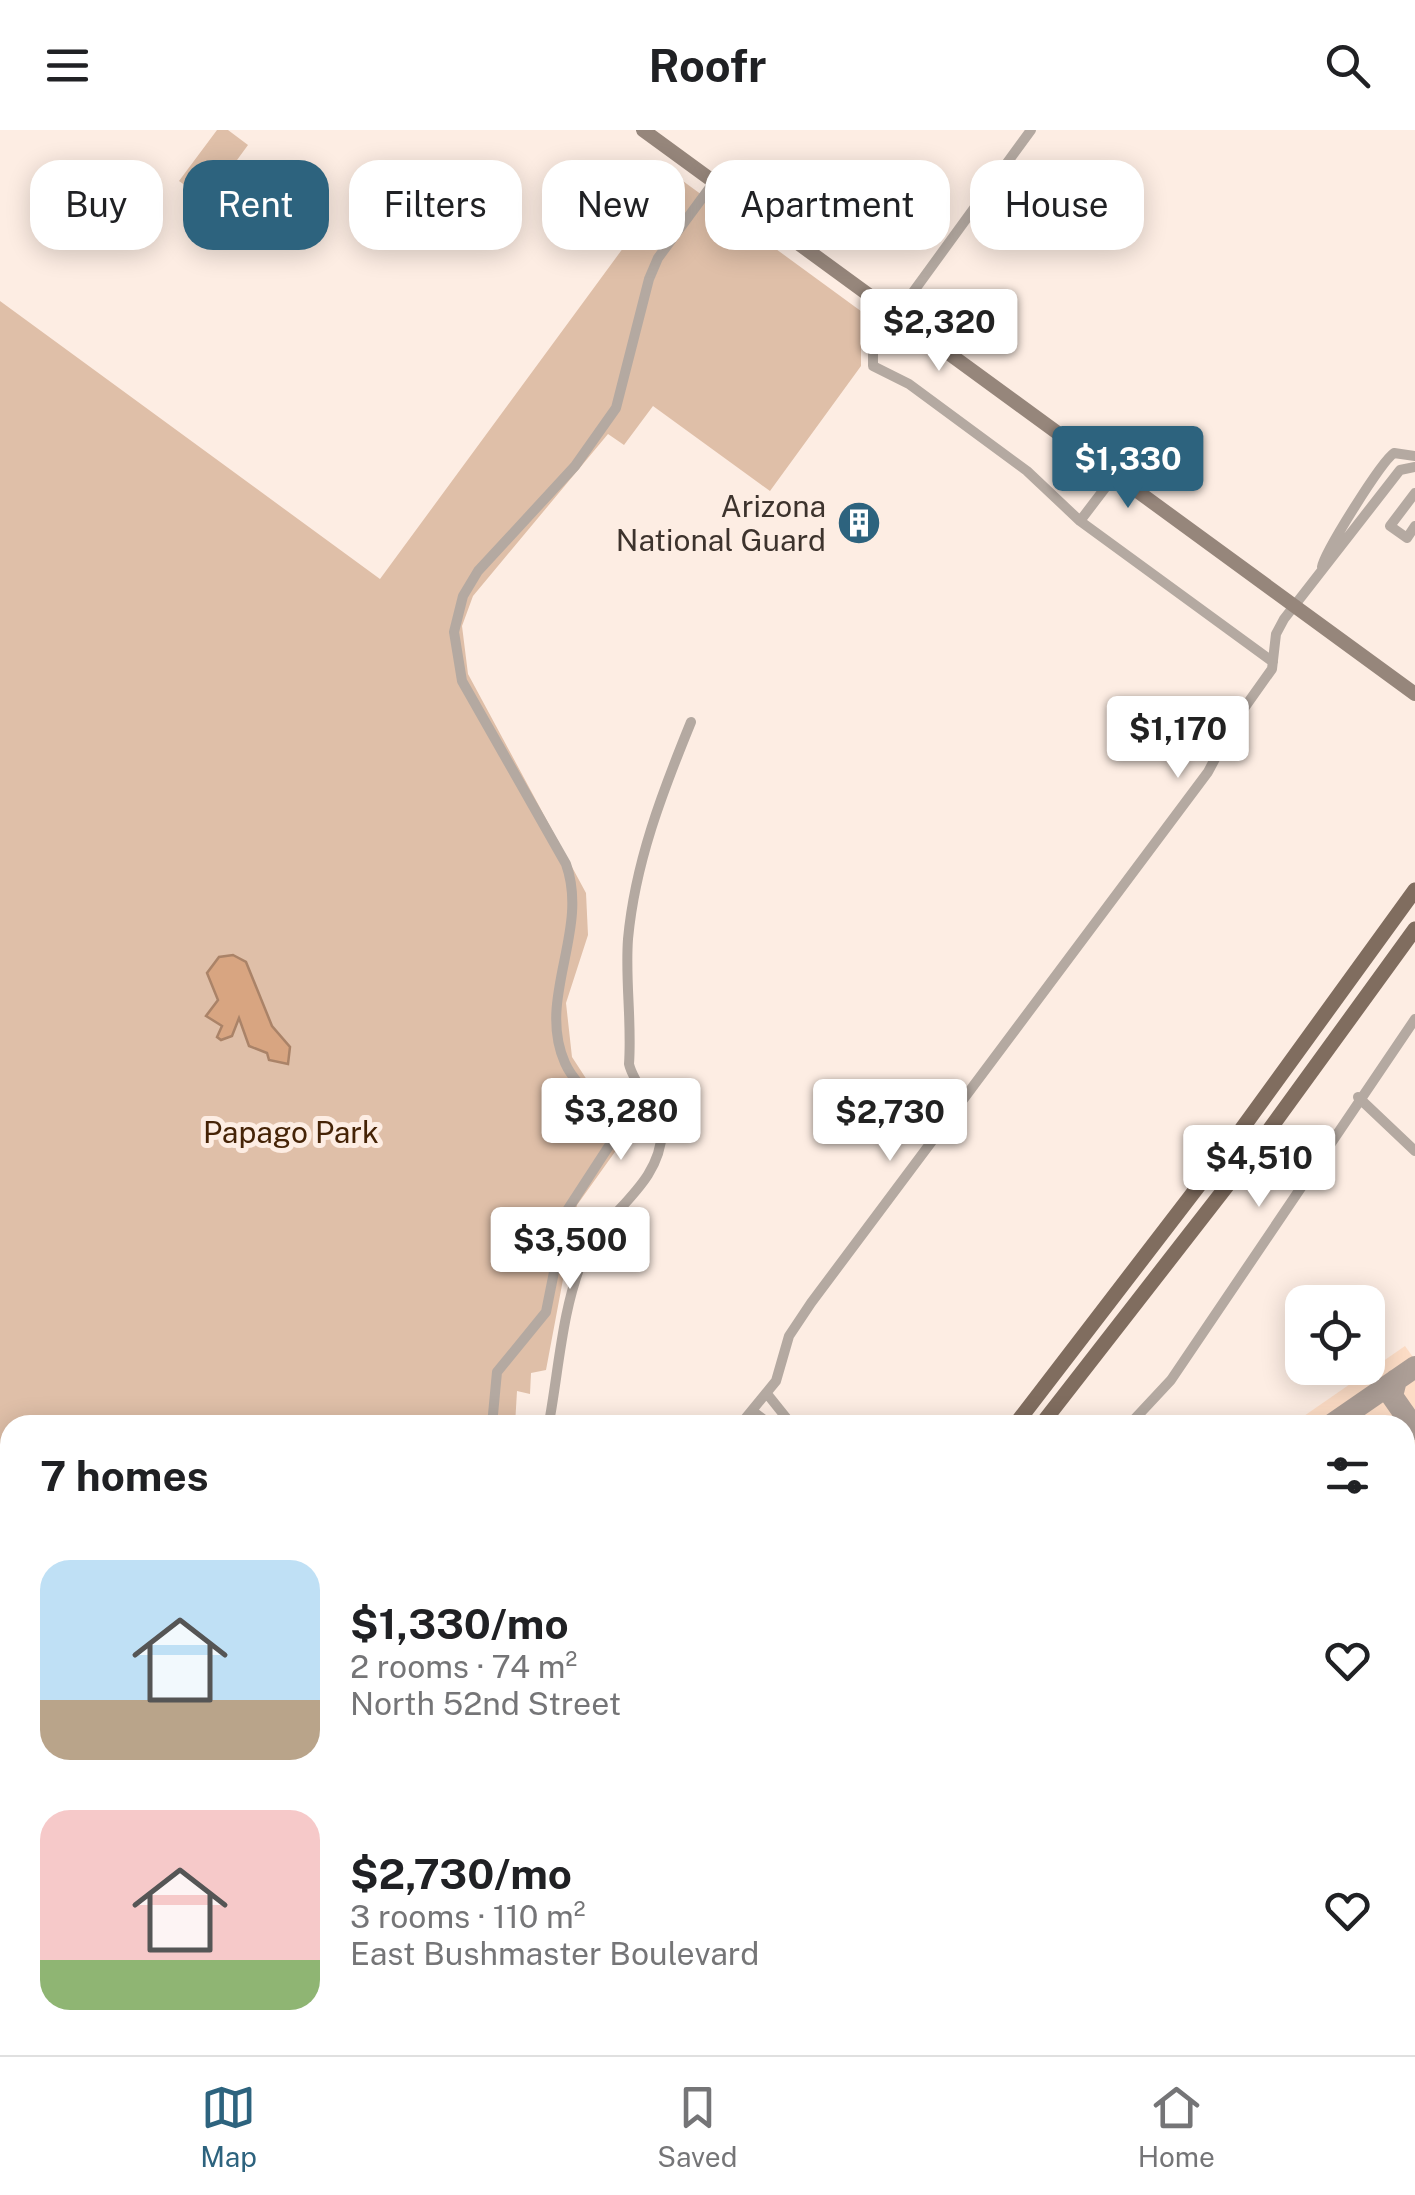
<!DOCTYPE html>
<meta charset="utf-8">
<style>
body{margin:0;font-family:"Public Sans",sans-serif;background:#f2f2f2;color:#202124;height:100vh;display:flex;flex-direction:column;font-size:38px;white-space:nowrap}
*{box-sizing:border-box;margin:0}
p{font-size:32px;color:#757577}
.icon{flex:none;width:55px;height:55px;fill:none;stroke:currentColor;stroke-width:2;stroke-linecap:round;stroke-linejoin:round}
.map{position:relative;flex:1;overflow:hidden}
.panel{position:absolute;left:0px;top:1285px;width:1415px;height:640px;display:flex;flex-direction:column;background:#fff;border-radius:30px 30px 0 0;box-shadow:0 5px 25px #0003}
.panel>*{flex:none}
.top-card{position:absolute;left:30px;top:30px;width:1355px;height:90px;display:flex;gap:20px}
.controls{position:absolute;left:1285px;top:1155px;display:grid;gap:20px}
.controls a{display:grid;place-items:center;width:100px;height:100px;border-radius:20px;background:#fff;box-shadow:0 5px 25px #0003;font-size:50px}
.price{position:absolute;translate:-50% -85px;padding:0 22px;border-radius:10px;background:#fff;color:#222;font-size:32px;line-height:65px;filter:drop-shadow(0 2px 5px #0008)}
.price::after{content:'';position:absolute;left:50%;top:60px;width:30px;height:22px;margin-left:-15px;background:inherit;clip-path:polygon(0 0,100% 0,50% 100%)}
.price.current{background:#2d637e;color:#fff}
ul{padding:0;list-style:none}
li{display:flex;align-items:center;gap:30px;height:250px;padding:0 40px}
li span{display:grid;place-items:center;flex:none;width:280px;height:200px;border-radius:30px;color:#555}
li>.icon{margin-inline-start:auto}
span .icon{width:120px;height:120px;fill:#fffc;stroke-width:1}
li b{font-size:42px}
h2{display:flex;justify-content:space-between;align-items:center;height:120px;padding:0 40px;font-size:42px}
.tag{padding:0 35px;border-radius:30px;background:#fff;box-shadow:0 5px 25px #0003;font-size:35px;line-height:90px}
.tag.current{background:#2d637e;color:#fff}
header{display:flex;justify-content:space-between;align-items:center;height:130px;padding:0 40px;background:#fff;font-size:45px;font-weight:700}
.menu{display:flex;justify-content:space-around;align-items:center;height:140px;border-top:2px solid #e0e0e0;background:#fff;font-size:28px;color:#757577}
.menu a{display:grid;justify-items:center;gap:5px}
.menu .current{color:#2d637e}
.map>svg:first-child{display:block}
</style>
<header><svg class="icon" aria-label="menu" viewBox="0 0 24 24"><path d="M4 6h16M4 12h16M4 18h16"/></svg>Roofr<svg class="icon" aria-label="search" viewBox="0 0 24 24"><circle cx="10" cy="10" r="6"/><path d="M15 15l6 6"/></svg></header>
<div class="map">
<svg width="1415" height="1925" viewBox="0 0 1415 1925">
<rect width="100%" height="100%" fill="#fdede3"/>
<path fill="#fdddc6" d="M1405 1216 1415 1230V1539L1405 1530V1295H1291Z"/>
<path fill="#dfbfa8" d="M217 0H228L248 15 207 71 179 51Z
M676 46 869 187 871 196 861 211V236L770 361 653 276 624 315 608 304 473 466 462 496 468 544 586 763 588 805 566 873 572 927 587 950 637 991 577 1075 546 1240 531 1243 530 1264 517 1261 515 1295H10V1915H559L553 1925H0V171L380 449Z"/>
<path fill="#d8a581" stroke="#aa8368" stroke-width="2.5" d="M233 825 246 832 272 896 290 917 288 934 269 930 267 923 249 916 239 888 232 906 221 910 217 907 222 896 206 886 218 870 207 843 219 827Z"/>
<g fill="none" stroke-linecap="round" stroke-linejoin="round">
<path stroke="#ac9e96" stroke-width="22" d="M1396 1250 1392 1266 1415 1299
M1331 1295 1415 1237
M1415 1340V1353
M1405 1395 1415 1409
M1415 1444 1410 1453 1415 1464"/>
<path stroke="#b4a9a1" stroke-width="10" d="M1031 0 884 202 873 223V236L909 254 1027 341 1080 391 1273 532
M1415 363 1390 396 1407 408 1415 396
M1080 391 1115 345
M1322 437C1324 423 1381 332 1394 323L1415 326
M1358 967 1415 1021
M768 1265 792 1295
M755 1283 771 1295
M492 1295 497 1242 546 1182 566 1082 622 996C605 973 577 960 565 933 536 868 590 801 566 734L462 551 454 502 463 466 478 441 575 336 616 278 649 149 658 128 714 52
M553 1295 550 1287C559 1236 563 1176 583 1129 603 1082 660 1058 662 1001 662 985 634 956 629 934 632 891 625 851 628 809 635 733 662 663 691 592
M740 1295 776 1251 789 1206 811 1173 1208 642 1235 591 1272 539 1276 504 1284 489 1400 340 1415 337
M1129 1295 1171 1250 1415 889
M1405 1562 1415 1570"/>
<path stroke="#96867b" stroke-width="14" d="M643 0 1415 564"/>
<path stroke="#806d5f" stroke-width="15" d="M1015 1295 1233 1011 1415 760
M1041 1295 1251 1025 1415 799
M569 1925 574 1915
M593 1925 598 1915"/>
</g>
<defs>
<g id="building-disc" transform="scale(2.25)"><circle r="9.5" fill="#2d637e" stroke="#fdede3"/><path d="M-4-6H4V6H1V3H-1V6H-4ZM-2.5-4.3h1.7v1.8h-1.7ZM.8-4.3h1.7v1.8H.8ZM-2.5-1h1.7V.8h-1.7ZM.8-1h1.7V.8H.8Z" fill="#fff"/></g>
</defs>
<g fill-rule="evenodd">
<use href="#building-disc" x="859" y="393"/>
</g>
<g text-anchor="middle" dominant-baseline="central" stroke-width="10" stroke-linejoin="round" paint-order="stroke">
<g font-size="30" fill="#3d332d" stroke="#fdede3" text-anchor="end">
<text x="826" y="376">Arizona<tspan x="826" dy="34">National Guard</tspan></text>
</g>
<g font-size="30" fill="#452306" stroke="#fdede3">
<text x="291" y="1002">Papago Park</text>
</g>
</g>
</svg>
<div class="controls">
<a><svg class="icon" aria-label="locate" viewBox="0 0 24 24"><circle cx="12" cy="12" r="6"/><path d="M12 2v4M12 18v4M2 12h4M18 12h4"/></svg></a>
</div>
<b class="price" style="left:939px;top:244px">$2,320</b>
<b class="price current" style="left:1128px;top:381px">$1,330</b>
<b class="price" style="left:1178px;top:651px">$1,170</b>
<b class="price" style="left:621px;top:1033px">$3,280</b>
<b class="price" style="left:890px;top:1034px">$2,730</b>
<b class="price" style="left:1259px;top:1080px">$4,510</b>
<b class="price" style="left:570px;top:1162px">$3,500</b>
<div class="top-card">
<a class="tag">Buy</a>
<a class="tag current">Rent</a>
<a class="tag">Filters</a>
<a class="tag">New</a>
<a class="tag">Apartment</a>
<a class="tag">House</a>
</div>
<section class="panel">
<h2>7 homes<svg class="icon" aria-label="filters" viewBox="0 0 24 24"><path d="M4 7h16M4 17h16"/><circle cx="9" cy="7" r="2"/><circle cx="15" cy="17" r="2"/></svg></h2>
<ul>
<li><span style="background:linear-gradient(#bfe0f5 70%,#b9a48a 0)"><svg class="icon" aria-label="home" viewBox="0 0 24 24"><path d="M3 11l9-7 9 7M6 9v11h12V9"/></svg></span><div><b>$1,330/mo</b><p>2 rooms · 74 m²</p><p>North 52nd Street</p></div><svg class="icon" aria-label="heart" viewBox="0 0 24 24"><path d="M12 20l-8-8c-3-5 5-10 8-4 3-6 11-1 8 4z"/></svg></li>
<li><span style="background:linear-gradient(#f6c9c9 75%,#8fb573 0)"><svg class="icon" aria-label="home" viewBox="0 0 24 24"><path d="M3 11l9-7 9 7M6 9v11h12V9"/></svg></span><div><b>$2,730/mo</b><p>3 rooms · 110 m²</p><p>East Bushmaster Boulevard</p></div><svg class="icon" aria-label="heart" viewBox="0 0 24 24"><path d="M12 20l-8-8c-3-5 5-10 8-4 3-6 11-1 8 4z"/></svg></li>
</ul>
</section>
</div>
<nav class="menu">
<a class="current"><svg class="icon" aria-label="map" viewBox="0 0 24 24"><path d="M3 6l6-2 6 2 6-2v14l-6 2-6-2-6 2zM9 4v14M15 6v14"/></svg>Map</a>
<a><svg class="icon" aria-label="saved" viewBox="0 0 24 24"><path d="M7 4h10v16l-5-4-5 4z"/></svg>Saved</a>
<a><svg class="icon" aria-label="home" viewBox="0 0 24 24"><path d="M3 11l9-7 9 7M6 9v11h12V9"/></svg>Home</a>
</nav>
